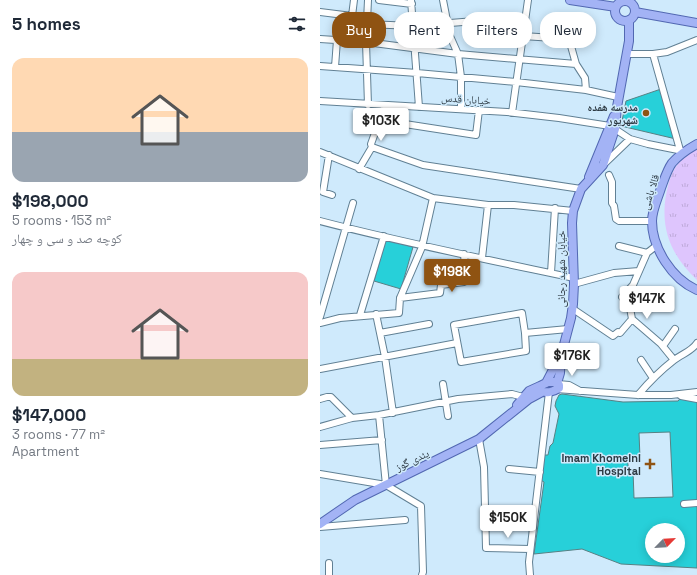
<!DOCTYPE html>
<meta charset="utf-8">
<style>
body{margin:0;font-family:"Space Grotesk","Noto Naskh Arabic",sans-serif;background:#f2f2f3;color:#1f2937;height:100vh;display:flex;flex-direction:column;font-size:15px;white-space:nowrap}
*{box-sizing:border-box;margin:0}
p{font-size:13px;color:#747a83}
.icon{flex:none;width:22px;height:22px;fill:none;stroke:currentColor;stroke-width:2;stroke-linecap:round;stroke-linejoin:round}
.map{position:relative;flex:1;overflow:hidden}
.details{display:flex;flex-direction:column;background:#fff;width:320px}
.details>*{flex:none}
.guide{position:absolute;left:12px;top:12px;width:305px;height:36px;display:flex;gap:8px}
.needle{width:26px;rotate:66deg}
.fabs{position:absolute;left:325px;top:523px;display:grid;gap:8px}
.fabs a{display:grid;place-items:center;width:40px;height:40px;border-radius:50%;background:#fff;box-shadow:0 2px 10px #0003;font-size:20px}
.price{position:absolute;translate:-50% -34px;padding:0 9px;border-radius:4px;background:#fff;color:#222;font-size:13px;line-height:26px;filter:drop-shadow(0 1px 2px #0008)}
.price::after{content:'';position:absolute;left:50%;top:24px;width:12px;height:9px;margin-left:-6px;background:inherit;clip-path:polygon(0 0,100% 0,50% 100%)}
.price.current{background:#8f5312;color:#fff}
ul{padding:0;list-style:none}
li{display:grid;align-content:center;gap:8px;height:212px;padding:0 12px}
li span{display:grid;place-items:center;height:124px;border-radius:12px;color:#555}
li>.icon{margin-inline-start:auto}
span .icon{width:72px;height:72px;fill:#fffc;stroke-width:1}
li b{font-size:17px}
h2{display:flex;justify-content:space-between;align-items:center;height:48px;padding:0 12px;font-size:17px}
.pill{padding:0 14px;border-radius:16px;background:#fff;box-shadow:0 2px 10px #0003;font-size:14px;line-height:36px}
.pill.current{background:#8f5312;color:#fff}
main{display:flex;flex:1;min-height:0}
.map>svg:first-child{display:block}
</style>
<main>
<section class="details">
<h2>5 homes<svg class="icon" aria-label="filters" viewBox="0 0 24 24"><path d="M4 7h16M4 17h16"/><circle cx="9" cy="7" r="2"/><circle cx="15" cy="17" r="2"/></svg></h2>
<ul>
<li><span style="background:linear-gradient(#ffd9b3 60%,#9aa5b1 0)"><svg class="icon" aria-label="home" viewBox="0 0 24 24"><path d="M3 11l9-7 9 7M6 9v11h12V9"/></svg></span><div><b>$198,000</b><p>5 rooms · 153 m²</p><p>کوچه صد و سی و چهار</p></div></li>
<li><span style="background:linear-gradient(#f6c9c9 70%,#c2b280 0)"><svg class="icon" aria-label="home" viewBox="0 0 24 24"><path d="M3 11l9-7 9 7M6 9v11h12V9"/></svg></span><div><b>$147,000</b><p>3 rooms · 77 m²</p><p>Apartment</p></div></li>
</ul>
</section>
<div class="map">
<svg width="377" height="575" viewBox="0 0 377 575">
<defs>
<pattern id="park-tufts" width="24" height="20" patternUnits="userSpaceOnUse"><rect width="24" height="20" fill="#dec5fd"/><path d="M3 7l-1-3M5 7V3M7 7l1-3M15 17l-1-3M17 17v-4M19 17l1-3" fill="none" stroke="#bfaada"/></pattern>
</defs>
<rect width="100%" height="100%" fill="#cfeafc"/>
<path fill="url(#park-tufts)" d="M377 149V280C352 256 340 231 346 195 348 185 351 172 358 164 363 158 370 154 377 149Z"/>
<path fill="#27d0d9" stroke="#578184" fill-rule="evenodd" d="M341 89 356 139 301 126 306 101Z
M66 239 93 247 81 289 54 281Z
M242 394 303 402 358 401 361 398 375 400 377 403V568L301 564 262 549 214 554 224 482 219 479 222 455H228L230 446 233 443 239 414 235 406 236 401 239 395ZM332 530H358V556H332Z
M350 432 353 497 314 498 313 470 308 469V459L320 458 319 433Z"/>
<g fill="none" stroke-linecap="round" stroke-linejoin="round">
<g stroke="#618094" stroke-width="8">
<path id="minor" d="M48 0 46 42 48 105
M59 0 92 4
M91 0 99 107
M123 0 130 36 138 54 141 77V109
M0 12 32 16 34 0
M47 24 93 26 155 21 204 30
M203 36 249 39 256 64 265 78 266 90
M0 39 46 42 138 54 256 64
M306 54H333L347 52 377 40
M333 54 360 150
M0 66 97 73 196 82 266 90 298 97
M15 67 17 40
M0 101 187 112 239 118 290 126
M192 113 208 0
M59 120 156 135 159 110
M295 129 310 139 328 144 363 151
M52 147 103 165 261 189
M0 152 113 198 168 205H194L253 211
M9 155 3 192 12 195
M284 164 310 139
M39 169 52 147 51 144 65 105
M289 175 292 182V203L294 206 296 219 299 221H332
M0 221C84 243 169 260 254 278
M299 246 327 253
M336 246 327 253 313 285 302 297 310 308 312 319 341 344 354 360
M162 258 168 205
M231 273 235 208
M254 284 294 273 319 271
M80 298 120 293 121 285 144 282 146 281 144 254
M253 309 293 336 298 332 300 333 312 319
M56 314 65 357 73 413
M40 315 64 236
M0 317 33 203
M0 323 20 318 79 313 80 298 102 247 113 198
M60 333 109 324
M205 333 202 313 134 325 141 362 206 351 205 333 248 329
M343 346 355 329
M321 360 333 378
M0 369 137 343
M123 384 128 416
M238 384 249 385 260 391
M236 389 318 395H351L377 392
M318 395C329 382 341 370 354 360 362 354 372 351 377 343
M361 396 377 399
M0 399 7 397H11L32 418
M59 415 66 485
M0 427 32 418 59 415 138 399 192 394 203 397
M159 439 164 467 166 548 210 549
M0 445 62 440
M189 469 220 472
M0 474 66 485 101 506 103 572 102 575
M364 504 377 503
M0 527 85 520
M9 563V575
M210 575 209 562 229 392"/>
</g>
<g stroke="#5268b2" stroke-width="10">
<path id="major" d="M250 0 296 7
M295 11a10 10 0 1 1 20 0a10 10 0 1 1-20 0Z
M315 12 377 23
M377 144C368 149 359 155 352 163 347 170 344 180 341 188 338 198 332 210 332 221 332 248 352 279 377 290
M269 177 294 116
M228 382H235L239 385V388C233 392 225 394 219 390L220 386Z
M226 383 239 358
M237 383 240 373 241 356 251 318 253 304 254 284 252 223 253 211 261 189 283 165 295 129 297 107 309 41V20
M197 405 209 391 220 386
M0 524 35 500 159 439 209 399 222 392"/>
</g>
<use href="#minor" stroke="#fff" stroke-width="6"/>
<use href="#major" stroke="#a3b3f5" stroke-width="8"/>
</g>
<g fill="#8f5312" stroke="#cfeafc" stroke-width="1.5">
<circle cx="326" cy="113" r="4"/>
<path d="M328 458h4v4h4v4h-4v4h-4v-4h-4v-4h4z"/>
</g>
<g text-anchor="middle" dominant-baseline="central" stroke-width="3" stroke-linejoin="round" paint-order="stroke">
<g font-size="11" fill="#2d3a43" stroke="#cfeafc">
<text transform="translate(146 99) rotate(4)">خیابان قدس</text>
<text transform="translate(330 192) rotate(-72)">قالا باشی</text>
<text transform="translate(241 269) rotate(-90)">خیابان شهید رجائی</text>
<text transform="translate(92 460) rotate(-26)">یئدی گوز</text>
</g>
<g font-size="11" font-weight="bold" fill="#2d3a43" stroke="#cfeafc" text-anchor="end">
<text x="318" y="107">مدرسه هفده<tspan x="318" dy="13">شهریور</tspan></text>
<text x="321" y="458">Imam Khomeini<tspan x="321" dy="13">Hospital</tspan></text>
</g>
</g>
</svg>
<div class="fabs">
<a><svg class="needle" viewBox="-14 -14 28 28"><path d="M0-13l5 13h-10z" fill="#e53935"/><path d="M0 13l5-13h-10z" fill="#747a83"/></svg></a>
</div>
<b class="price" style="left:61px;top:142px">$103K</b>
<b class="price current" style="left:132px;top:293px">$198K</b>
<b class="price" style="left:327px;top:320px">$147K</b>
<b class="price" style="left:252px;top:377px">$176K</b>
<b class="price" style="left:188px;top:539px">$150K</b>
<div class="guide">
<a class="pill current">Buy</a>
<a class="pill">Rent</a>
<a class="pill">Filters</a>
<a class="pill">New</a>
</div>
</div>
</main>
